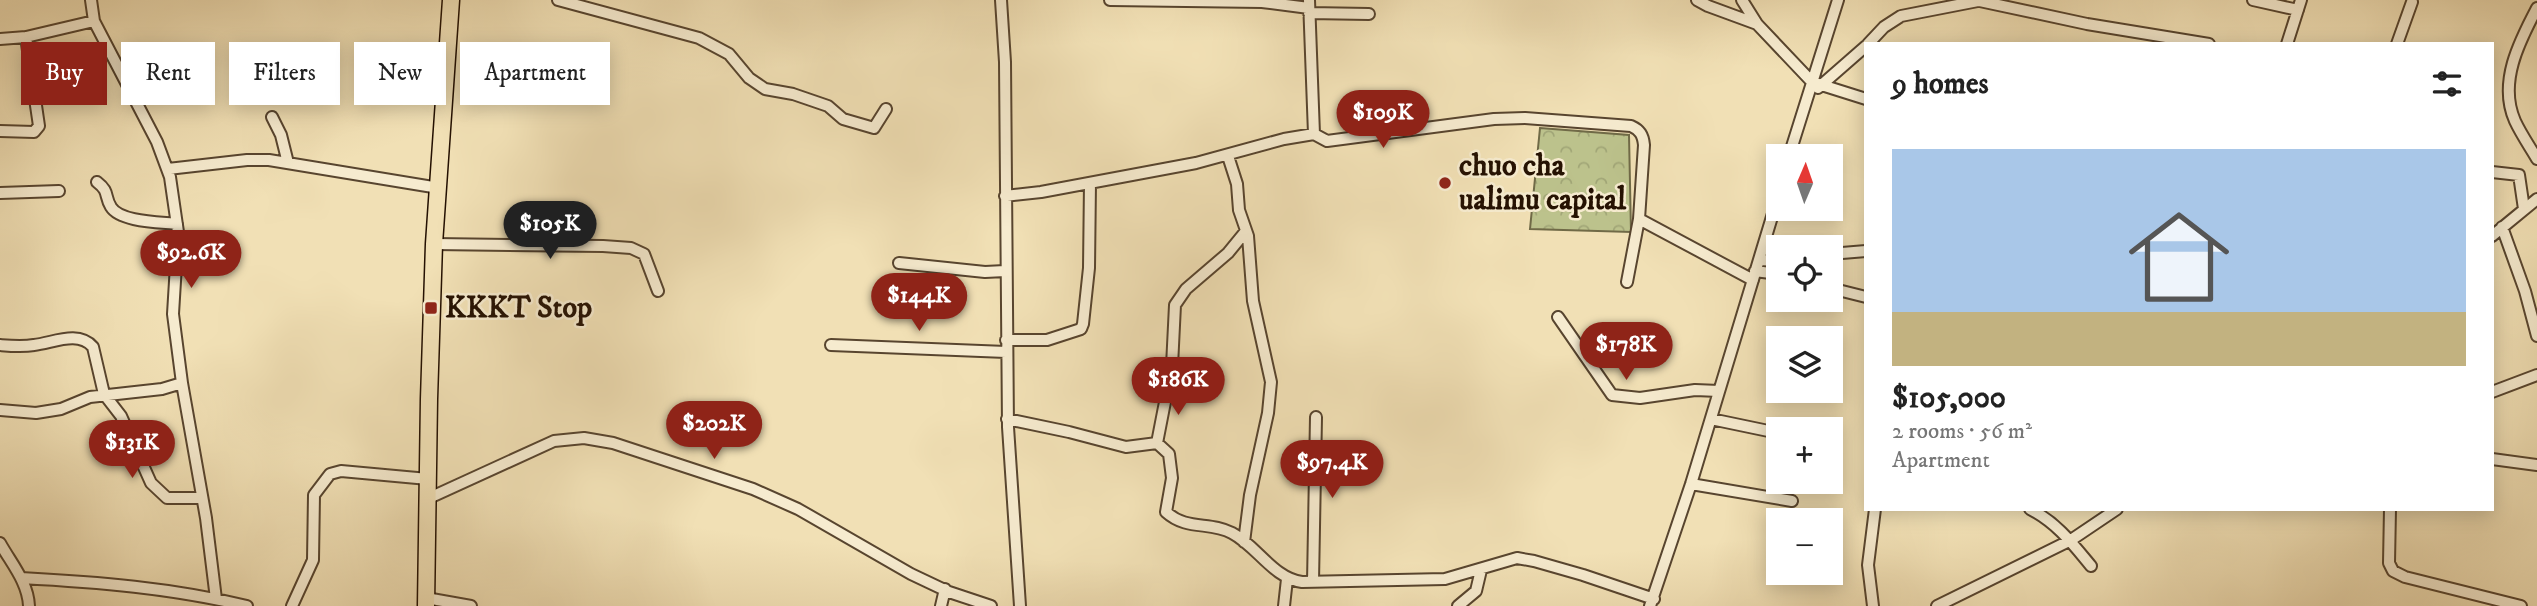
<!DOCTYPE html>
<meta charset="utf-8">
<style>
body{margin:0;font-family:"IM FELL DW Pica",serif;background:#f6f6f6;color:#222;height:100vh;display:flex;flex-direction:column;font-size:26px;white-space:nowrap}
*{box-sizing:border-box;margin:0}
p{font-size:23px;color:#767676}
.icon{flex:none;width:38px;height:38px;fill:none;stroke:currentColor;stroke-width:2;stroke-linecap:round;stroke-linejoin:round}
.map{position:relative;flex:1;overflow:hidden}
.drawer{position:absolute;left:1864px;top:42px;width:630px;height:469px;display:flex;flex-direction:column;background:#fff;border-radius:0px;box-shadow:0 4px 18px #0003}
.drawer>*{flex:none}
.guide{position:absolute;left:21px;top:42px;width:665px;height:63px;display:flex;gap:14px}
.needle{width:46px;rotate:2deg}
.buttons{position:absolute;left:1766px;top:144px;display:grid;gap:14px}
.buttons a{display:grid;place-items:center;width:77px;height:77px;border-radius:0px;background:#fff;box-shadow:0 4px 18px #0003;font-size:35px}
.price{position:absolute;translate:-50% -60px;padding:0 16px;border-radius:24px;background:#8f2418;color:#fff;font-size:23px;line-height:46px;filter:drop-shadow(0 2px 4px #0008)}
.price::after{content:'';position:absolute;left:50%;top:42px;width:21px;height:16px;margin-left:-10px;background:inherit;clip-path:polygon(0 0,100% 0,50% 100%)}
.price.on{background:#222;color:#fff}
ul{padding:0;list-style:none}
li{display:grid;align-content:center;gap:14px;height:371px;padding:0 28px}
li+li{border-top:2px solid #e0e0e0}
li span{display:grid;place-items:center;height:217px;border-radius:0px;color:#555}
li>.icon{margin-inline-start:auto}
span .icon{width:126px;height:126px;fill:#fffc;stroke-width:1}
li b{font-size:30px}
h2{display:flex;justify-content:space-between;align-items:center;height:84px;padding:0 28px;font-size:30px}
.chip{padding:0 24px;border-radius:0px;background:#fff;box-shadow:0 4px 18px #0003;font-size:24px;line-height:63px}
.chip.on{background:#8f2418;color:#fff}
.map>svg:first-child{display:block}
</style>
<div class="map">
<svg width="2537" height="606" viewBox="0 0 2537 606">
<defs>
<pattern id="park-crowns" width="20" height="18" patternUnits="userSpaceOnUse" patternTransform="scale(1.75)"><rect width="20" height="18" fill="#bcc28c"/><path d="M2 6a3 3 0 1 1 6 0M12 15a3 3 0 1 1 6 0" fill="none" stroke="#a1a677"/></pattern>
</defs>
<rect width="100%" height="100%" fill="#f1e0b5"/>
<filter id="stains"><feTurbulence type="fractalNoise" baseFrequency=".00286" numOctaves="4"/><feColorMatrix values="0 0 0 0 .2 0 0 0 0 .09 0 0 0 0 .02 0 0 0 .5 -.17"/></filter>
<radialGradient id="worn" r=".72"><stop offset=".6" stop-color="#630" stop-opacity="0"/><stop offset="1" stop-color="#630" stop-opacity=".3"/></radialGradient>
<path fill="url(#park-crowns)" stroke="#706a47" stroke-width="2" d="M1540 128 1629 135 1631 232 1530 229Z"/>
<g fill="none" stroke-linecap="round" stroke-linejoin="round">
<g stroke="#58452f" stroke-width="14">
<path id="minor" d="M91 0 94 21 157 142 170 177 178 232 173 314 182 383 206 518 216 599
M558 0 699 38 729 54 749 78 765 89 793 94 828 106 843 119 874 128 886 109
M1001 0 1005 62 1008 427 1020 606
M1110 0 1262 2 1309 8
M1309 0 1314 134
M1697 0 1708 6 1757 24
M1742 0 1757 24 1812 82 1866 99
M1975 0 2087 24 2209 44
M2253 0 2298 10
M2537 8C2519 42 2498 83 2515 121 2521 134 2530 147 2537 159
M1309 13 1369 14
M0 39 26 37 94 21
M1868 44 1884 27 1901 16 1978 1
M2287 44 2301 0
M2397 44 2412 2
M1818 88 1866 46
M272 117 281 135 288 163
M0 131 34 132 39 126 26 37
M1228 156 1237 184 1239 210 1248 236 1253 301 1271 382 1268 413 1250 495 1244 542
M1789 156 1838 0
M168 169 247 160H269L439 188
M2492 172 2519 175 2524 209
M97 182C110 192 104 196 111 207 120 222 160 222 177 224
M0 193 59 191
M1005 196 1041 192 1196 163 1284 139 1314 134 1327 141 1494 119 1525 118 1631 126C1640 130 1643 135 1644 145L1639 219 1627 282
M1639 219 1753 280
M2502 227 2525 291 2537 336
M2492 236 2537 199
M434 244 603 246 631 248 644 254 658 291
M1830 254 1866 251
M1759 260 1778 261
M899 263 985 272 1005 271
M1755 271 1778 274
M1830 288 1866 297
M1558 317 1612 395 1640 398 1695 390 1719 391
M1006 340H1047L1081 329 1083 324 1089 268 1090 183
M0 345C12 346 22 347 34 345 53 343 78 330 93 347L104 394 121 416 151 483 167 498H202
M831 345 1006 352
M2492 392 2537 375
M0 410 36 413 61 409 90 397 162 389 182 383
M1007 419 1069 432 1126 447 1157 443 1172 366 1175 305 1186 289 1228 253 1246 231
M1711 419 1778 433
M1157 443 1169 454 1172 478 1166 512C1187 531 1210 521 1232 533 1257 546 1273 578 1302 582L1445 579 1517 558 1534 561 1583 575 1654 599
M2492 459 2537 465
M1691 484 1792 501
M427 499 554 441 584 438 613 443 753 489 798 509 911 574 949 592 991 606
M2030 509C2057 523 2072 543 2091 566
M2390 509 2389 563 2393 571 2405 577 2521 606
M0 543C11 563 28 582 29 606
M21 578C97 582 172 588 247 606
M1313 582 1316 417
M426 598 471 606
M292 606 313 560 314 495 330 474 341 471 428 479
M941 606 945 589
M1284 606 1287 579
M1458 606 1476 591 1481 570
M1650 606 1691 484 1778 197
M1873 606 1868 565 1875 509
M1937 606 2071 540 2117 509"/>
</g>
<g stroke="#251102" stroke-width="19">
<path id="highway" d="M426 606 429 399 434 244 451 0"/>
</g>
<use href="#minor" stroke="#f6ebcf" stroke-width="10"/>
<use href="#highway" stroke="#f1e0b5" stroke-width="16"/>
</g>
<g fill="#8f2418" stroke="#f6ebcf" stroke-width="2.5">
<circle cx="1445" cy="183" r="7"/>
<rect x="424" y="301" width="14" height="14" rx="3.5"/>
</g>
<g text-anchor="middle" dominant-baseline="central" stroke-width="5" stroke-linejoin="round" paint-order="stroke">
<g font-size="30" font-weight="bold" fill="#251102" stroke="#f6ebcf" text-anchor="start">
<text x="1459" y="166">chuo cha<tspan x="1459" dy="34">ualimu capital</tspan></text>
<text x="445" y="308">KKKT Stop</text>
</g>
</g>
<rect width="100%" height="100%" filter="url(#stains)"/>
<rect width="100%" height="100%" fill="url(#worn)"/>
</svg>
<div class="buttons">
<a><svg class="needle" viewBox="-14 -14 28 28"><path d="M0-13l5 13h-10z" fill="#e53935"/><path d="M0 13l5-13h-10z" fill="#767676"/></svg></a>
<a><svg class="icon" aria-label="locate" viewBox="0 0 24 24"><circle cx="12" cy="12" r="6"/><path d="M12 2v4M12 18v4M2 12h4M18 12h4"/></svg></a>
<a><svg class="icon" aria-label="layers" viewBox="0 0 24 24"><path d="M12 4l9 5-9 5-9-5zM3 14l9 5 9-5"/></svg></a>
<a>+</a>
<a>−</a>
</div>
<b class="price" style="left:1383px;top:150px">$109K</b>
<b class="price on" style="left:550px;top:261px">$105K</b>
<b class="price" style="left:191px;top:290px">$92.6K</b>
<b class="price" style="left:919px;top:333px">$144K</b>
<b class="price" style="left:1626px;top:382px">$178K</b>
<b class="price" style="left:1178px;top:417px">$186K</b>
<b class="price" style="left:714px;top:461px">$202K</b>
<b class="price" style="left:132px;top:480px">$131K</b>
<b class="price" style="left:1332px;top:500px">$97.4K</b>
<div class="guide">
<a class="chip on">Buy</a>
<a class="chip">Rent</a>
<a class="chip">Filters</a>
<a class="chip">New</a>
<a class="chip">Apartment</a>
</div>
<section class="drawer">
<h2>9 homes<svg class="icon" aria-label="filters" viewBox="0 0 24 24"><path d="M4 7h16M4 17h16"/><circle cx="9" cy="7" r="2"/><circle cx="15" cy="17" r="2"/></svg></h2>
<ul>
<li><span style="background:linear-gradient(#a9c7e8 75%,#c2b280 0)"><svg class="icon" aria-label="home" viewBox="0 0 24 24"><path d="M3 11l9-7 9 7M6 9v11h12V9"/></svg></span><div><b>$105,000</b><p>2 rooms · 56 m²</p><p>Apartment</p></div></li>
</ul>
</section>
</div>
